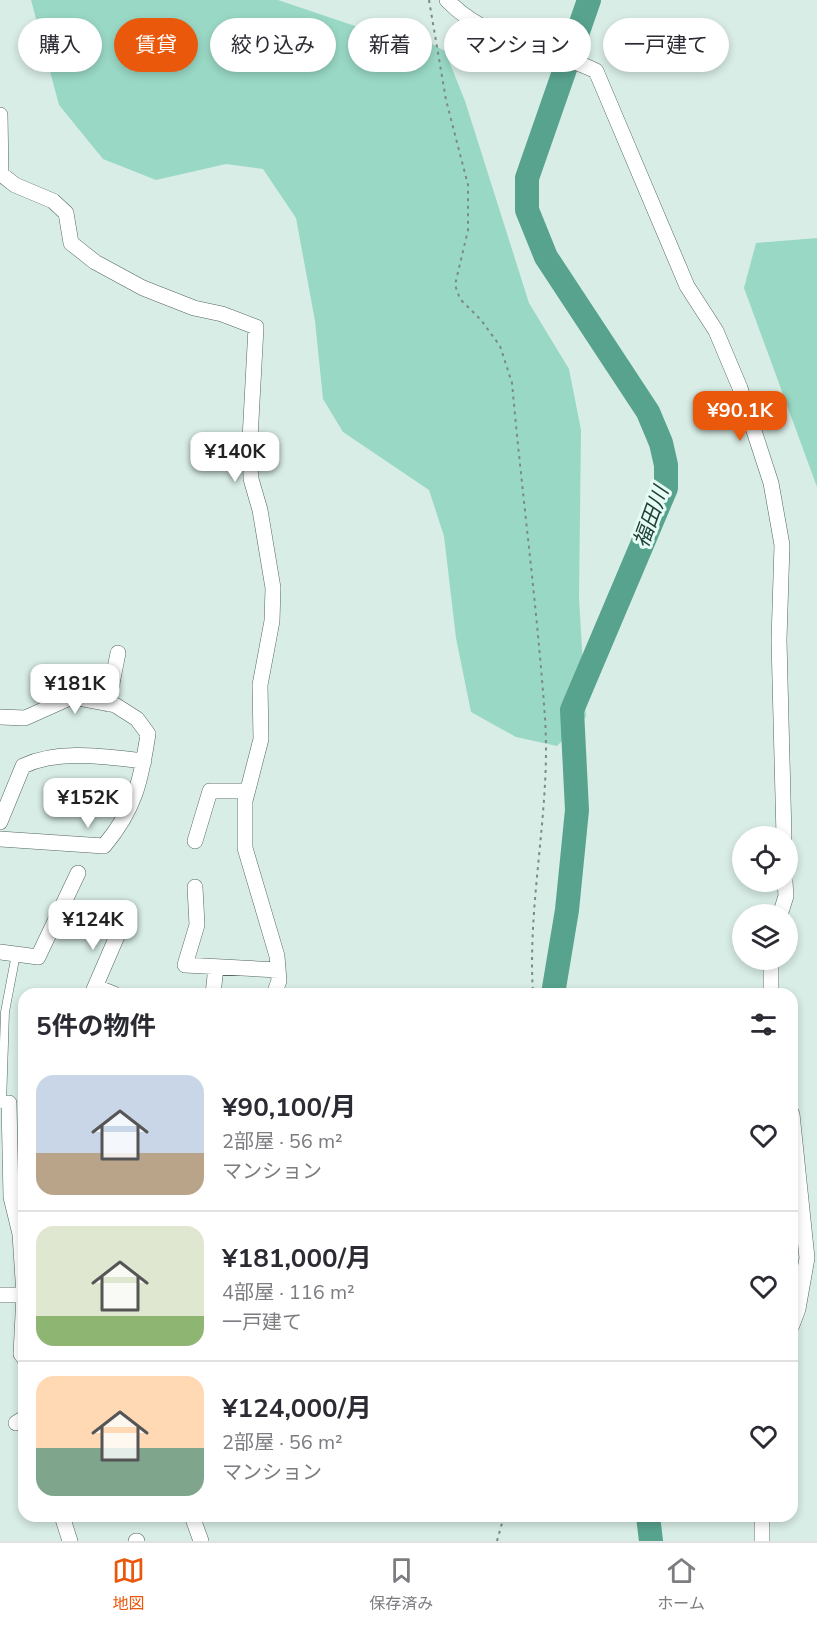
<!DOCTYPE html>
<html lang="ja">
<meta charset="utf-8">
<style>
body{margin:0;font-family:"Nunito Sans","Noto Sans JP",sans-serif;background:#f7f7f7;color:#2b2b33;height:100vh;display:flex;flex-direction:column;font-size:22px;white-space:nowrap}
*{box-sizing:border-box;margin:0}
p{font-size:20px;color:#7c7c81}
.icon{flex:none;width:33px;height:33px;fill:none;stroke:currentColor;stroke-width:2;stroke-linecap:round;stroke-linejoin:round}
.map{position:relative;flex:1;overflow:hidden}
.details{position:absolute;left:18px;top:988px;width:780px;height:534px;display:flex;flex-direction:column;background:#fff;border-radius:18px;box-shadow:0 3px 9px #0003}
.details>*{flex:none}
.hud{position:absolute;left:18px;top:18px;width:782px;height:54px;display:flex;gap:12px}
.controls{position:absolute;left:732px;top:826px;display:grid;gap:12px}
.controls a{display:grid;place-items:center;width:66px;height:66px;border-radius:50%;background:#fff;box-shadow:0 3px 9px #0003;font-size:30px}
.price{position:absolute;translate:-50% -51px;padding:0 14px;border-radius:12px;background:#fff;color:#222;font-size:20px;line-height:39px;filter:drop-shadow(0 2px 3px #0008)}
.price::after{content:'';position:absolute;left:50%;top:36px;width:18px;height:14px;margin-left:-9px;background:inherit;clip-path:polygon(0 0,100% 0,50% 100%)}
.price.current{background:#ea580c;color:#fff}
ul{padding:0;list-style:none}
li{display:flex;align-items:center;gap:18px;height:150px;padding:0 18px}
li+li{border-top:2px solid #e1e1e2}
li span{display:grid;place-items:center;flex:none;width:168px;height:120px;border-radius:18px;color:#555}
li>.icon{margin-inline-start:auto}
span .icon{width:72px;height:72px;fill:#fffc;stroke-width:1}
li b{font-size:26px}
h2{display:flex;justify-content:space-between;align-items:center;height:72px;padding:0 18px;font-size:26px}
.pill{padding:0 21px;border-radius:27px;background:#fff;box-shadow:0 3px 9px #0003;font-size:21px;line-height:54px}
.pill.current{background:#ea580c;color:#fff}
.menu{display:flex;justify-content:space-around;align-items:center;height:84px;border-top:2px solid #e1e1e2;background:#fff;font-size:16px;color:#7c7c81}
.menu a{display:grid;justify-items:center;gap:3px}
.menu .current{color:#ea580c}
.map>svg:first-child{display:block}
</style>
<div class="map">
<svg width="817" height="1541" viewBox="0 0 817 1541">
<rect width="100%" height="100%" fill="#d8ede6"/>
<path fill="#99d8c5" d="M31 0H278L355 26 408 31 445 51 465 101 529 303 569 369 581 430 579 598 586 717 557 746 516 737 471 712 456 638 444 536 429 490 343 432 323 399 315 321 296 218 263 169 226 164 156 180 103 159 59 105Z
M817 238V487L744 288 756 243Z"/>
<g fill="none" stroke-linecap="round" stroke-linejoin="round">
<path stroke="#58a38e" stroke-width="24" d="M553 994 567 910 577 810 572 710 666 488V465L661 443 648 412 546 257 527 210V178L589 0
M648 1516 651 1541"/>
<g stroke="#536660" stroke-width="9">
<path id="service" d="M2 1104 5 1012 16 954"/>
</g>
<g stroke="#536660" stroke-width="16">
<path id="minor" d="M447 0C487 42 545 46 596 71L687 286 716 331 740 388 771 483 782 545 779 640 784 837
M0 115 1 174 15 185 53 201 66 213 71 243 95 262 143 288 194 308 222 314 256 327 250 439 251 479 260 510 273 588 272 621 260 685 261 739 245 801V848L277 956 279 981 274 994
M108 704 118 653
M0 717 25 718 72 697 115 705 137 719 148 734C141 781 135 809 104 846L0 839
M0 822 23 766C59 749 106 757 144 761
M195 841 210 791H247
M195 887 197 925 185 965 278 970
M780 915 786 896 785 882
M0 952 38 957 78 873
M96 987 114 994
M92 994 124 920
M213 994 216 967
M771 994V960
M9 1103 11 1197 20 1234 24 1295 21 1354 24 1358
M792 1114 807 1258 798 1309 792 1325
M0 1295H24
M16 1423 24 1418
M62 1516 70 1541
M192 1516 201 1541
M136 1541H137
M762 1541V1516"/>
</g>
<path stroke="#7c8a85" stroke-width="2" stroke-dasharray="3 4.5" stroke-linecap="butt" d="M429 0 446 100 468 185V230L455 285 460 299 481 320 500 346 512 383C522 494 537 606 545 718 551 810 527 902 533 994
M497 1541 504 1516"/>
<use href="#service" stroke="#fff" stroke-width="8"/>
<use href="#minor" stroke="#fff" stroke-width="15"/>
</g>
<g text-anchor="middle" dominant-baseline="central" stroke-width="6" stroke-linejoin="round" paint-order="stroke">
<g font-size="21" font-style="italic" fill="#1c3f36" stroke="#e5fbf4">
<text transform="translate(651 517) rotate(-70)">福田川</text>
</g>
</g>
</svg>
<div class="controls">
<a><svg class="icon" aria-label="locate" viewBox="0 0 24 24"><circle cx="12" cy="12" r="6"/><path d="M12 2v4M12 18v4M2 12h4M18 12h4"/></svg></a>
<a><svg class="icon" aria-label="layers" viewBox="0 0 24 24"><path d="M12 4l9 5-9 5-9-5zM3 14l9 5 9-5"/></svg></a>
</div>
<b class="price current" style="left:740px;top:442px">¥90.1K</b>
<b class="price" style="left:235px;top:483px">¥140K</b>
<b class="price" style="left:75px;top:715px">¥181K</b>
<b class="price" style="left:88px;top:829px">¥152K</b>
<b class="price" style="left:93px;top:951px">¥124K</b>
<div class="hud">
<a class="pill">購入</a>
<a class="pill current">賃貸</a>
<a class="pill">絞り込み</a>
<a class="pill">新着</a>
<a class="pill">マンション</a>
<a class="pill">一戸建て</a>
</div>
<section class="details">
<h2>5件の物件<svg class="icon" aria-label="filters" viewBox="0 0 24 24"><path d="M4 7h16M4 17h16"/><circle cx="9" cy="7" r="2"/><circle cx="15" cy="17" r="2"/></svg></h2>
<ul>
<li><span style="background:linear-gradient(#c9d6e8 65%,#b9a48a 0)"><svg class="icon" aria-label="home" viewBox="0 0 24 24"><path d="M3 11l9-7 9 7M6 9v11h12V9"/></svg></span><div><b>¥90,100/月</b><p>2部屋 · 56 m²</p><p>マンション</p></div><svg class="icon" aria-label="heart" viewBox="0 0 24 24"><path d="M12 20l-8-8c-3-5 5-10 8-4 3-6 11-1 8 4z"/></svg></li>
<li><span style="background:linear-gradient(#dfe7d0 75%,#8fb573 0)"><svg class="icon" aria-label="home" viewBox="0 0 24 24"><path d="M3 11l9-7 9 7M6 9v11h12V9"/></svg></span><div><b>¥181,000/月</b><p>4部屋 · 116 m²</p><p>一戸建て</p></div><svg class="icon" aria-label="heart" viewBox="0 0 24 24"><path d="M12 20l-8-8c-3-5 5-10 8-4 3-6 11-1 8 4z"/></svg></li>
<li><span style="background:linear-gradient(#ffd9b3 60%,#7fa58c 0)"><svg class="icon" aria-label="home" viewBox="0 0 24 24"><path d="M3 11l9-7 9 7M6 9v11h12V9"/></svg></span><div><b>¥124,000/月</b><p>2部屋 · 56 m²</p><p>マンション</p></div><svg class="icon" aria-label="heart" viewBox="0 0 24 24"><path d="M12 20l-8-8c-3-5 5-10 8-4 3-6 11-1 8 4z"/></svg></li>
</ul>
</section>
</div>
<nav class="menu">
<a class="current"><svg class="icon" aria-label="map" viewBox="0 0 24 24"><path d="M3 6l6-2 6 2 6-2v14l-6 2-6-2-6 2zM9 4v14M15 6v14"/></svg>地図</a>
<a><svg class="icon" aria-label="saved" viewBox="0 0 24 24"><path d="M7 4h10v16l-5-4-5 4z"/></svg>保存済み</a>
<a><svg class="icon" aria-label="home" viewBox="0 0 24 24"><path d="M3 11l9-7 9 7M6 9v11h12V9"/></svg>ホーム</a>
</nav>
